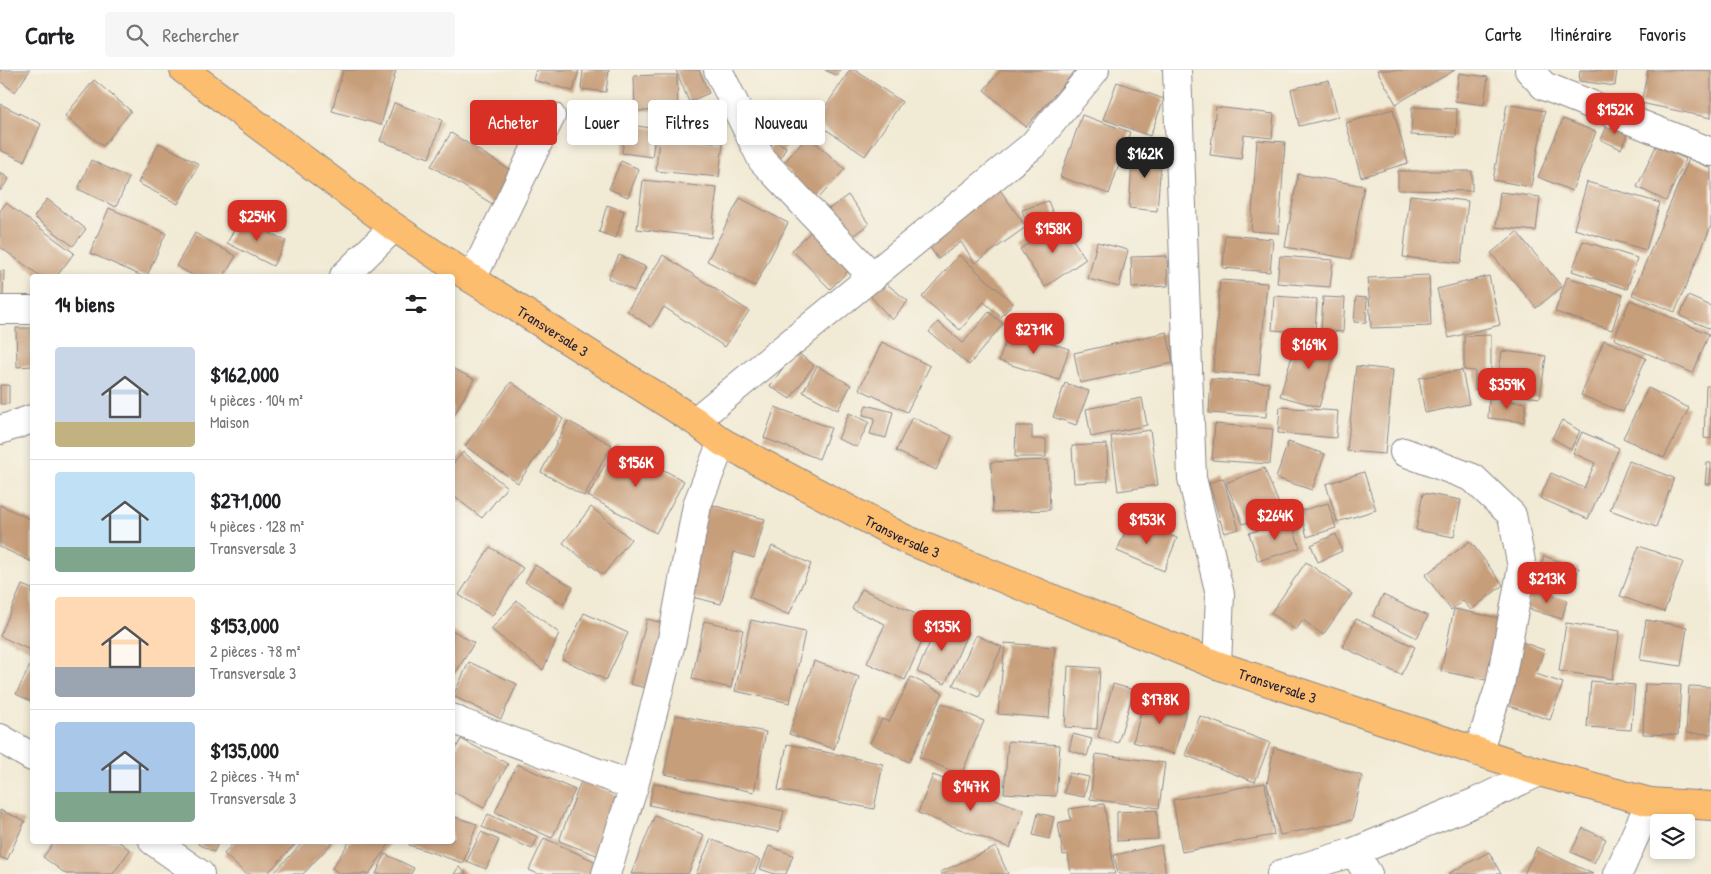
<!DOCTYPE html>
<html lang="fr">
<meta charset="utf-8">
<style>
body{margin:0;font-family:"Patrick Hand",sans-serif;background:#f6f6f6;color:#202124;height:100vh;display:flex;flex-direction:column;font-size:19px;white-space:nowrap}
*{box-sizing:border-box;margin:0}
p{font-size:16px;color:#757577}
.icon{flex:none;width:28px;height:28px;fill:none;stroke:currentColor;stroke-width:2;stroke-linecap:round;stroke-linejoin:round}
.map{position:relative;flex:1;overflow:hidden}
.panel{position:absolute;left:30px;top:204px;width:425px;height:570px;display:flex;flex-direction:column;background:#fff;border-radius:5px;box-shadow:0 2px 8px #0003}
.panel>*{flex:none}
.top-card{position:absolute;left:470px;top:30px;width:475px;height:45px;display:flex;gap:10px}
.controls{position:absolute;left:1650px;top:744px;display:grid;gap:10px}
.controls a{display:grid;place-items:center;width:45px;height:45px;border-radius:5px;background:#fff;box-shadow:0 2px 8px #0003;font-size:25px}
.price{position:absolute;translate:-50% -42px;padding:0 11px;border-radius:10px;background:#d93025;color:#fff;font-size:16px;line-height:32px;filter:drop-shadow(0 1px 2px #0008)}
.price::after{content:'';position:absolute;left:50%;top:30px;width:15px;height:11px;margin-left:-8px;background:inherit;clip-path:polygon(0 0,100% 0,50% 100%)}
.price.on{background:#222;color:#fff}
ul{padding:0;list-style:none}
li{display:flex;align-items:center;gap:15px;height:125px;padding:0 25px}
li+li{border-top:1px solid #e0e0e0}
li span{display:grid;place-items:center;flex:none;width:140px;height:100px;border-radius:5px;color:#555}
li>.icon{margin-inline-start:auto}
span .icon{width:60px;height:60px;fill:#fffc;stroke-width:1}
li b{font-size:21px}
h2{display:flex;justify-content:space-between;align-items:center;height:60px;padding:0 25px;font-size:21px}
.pill{padding:0 18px;border-radius:5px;background:#fff;box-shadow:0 2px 8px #0003;font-size:18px;line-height:45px}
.pill.on{background:#d93025;color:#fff}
header{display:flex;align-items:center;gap:30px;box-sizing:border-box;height:70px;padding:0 25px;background:#fff;border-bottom:1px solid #e0e0e0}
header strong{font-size:24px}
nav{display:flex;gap:28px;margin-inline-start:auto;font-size:18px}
.search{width:350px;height:45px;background:#f6f6f6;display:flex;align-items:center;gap:12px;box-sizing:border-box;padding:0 18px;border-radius:5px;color:#757577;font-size:19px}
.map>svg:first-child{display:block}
</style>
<header>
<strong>Carte</strong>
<div class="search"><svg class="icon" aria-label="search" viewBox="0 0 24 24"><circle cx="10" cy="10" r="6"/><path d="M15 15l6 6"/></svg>Rechercher</div>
<nav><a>Carte</a><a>Itinéraire</a><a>Favoris</a></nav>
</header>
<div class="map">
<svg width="1711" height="804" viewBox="0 0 1711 804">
<rect width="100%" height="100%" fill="#f7f3e8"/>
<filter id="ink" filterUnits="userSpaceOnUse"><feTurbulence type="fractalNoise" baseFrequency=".02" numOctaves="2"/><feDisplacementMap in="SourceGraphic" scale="10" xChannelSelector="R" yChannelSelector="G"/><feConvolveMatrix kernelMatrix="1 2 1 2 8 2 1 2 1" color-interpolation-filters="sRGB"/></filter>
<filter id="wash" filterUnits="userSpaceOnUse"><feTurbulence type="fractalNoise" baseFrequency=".0096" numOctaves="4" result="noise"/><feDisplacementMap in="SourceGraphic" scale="20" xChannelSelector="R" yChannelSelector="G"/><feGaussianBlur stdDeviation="1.12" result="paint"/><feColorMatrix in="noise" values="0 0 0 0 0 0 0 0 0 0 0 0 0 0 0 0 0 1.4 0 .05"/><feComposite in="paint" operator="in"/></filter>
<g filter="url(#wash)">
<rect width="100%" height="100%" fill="#f1ead4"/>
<g id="blocks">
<path fill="#c79e7a" d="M0 0H30L15 22 0 11Z
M343 0H396L381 55 332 41Z
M536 0H579L573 21 533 10Z
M583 0H609L606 22 581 19Z
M676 0H699L709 23 689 32Z
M825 0H840L837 6Z
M850 0H855L902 32 865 86 815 52Z
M1001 0H1076L1026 57 984 20Z
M1377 0H1455L1396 34Z
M1580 0H1617L1615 16 1579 11Z
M1648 0H1711V48L1641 33Z
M1459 3 1488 7 1484 35 1455 31Z
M657 5H677L678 40 635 41 634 6Z
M94 10 131 41 103 76 65 46Z
M1329 10 1338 47 1299 56 1291 19Z
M1117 12 1164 29 1150 66 1103 49Z
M394 33 442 50 429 88 380 71Z
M0 34 41 54 24 91 0 80Z
M1507 34 1545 41 1531 117 1493 110Z
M1216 37 1274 44 1272 68 1244 65 1241 89 1210 85Z
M1412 37 1457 39 1456 67 1411 65Z
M708 38 726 40 722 69 705 67Z
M1393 39 1408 93 1361 107 1346 53Z
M1082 45 1130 62 1109 124 1060 107Z
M1563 49 1596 62 1572 121 1538 107Z
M1609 51 1629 60 1621 79 1601 70Z
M626 54 656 59 652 87 622 83Z
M451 63 515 103 494 135 431 96Z
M808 66 845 99 818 129 781 96Z
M659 67 723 73 719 107 656 101Z
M774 70 786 77 779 92 766 85Z
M1257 70 1285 72 1279 163 1251 161Z
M159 73 199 94 178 134 138 113Z
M1656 76 1686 89 1666 131 1637 117Z
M1133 77 1162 80 1157 141 1129 138Z
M1689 89 1711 98V156L1675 242 1632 225Z
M91 90 129 108 116 137 78 119Z
M621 91 639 99 628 127 609 119Z
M1398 101H1472V121L1398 120Z
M0 102 9 109 0 121Z
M1298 104 1364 116 1351 189 1285 177Z
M643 110 717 118 711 168 637 159Z
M1587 112 1660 133 1646 180 1574 159Z
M998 117 1026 157 975 193 961 172 938 189 925 170Z
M1500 122 1540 127 1536 161 1496 157Z
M848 125 869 154 847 170 826 141Z
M1410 125 1468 131 1461 193 1403 187Z
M740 128 788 153 755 216 707 191Z
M47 129 86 159 73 176 34 147Z
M1048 131 1056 151 1029 161 1022 140Z
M6 133 74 183 57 206H40L0 177V141Z
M607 135 624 141 616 168 599 162Z
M109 138 166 163 147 206H142L90 183Z
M241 147 286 171 273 196 227 173Z
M1061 152 1086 189 1045 217 1020 179Z
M816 157 854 195 830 219 792 180Z
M1517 162 1562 217 1536 238 1491 183Z
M195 163 236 186 224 206H194L176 196Z
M1225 165 1273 169 1270 202 1223 198Z
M1583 171 1637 188 1627 219 1572 201Z
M1097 172 1128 180 1119 217 1088 209Z
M619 185 646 197 634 221 608 208Z
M663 185 749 241 725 277 664 237 651 257 627 241Z
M959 185 1013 233 1001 247 984 232 960 260 922 227Z
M1167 186 1168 216 1132 218 1131 187Z
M1280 186 1333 190 1330 217 1277 213Z
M0 201H4L3 226H0Z
M1429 205 1431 256 1371 258 1368 208Z
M1489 206 1500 255 1449 268 1437 219Z
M1567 207 1623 225 1612 260 1555 242Z
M1220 210 1267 213 1259 305 1213 302Z
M883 211 908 231 892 250 871 227Z
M1274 226 1317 229 1315 263 1272 260Z
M1688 226 1711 236V259L1680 246Z
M1323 227 1345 228 1343 262 1321 260Z
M1356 227 1367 228 1366 253 1354 252Z
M1630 230 1709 264 1693 303 1614 269Z
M989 242 1003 254 969 295 929 262 938 252 963 273Z
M16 258H32V296L17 297Z
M1009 259 1069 279 1059 310 999 291Z
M1167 262 1173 293 1080 313 1074 283Z
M1299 263 1337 274 1319 337 1280 326Z
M1491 265V320H1475V301L1464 300V266Z
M1604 270 1646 288 1623 342 1581 325Z
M882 272 930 296 907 342 859 319Z
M795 281 814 295 790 329 770 316Z
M1502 281 1546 286 1540 328 1496 323Z
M817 296 851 315 838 340 803 322Z
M1356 296 1393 300 1385 384 1347 381Z
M452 298 474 309 452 349Z
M1462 300 1469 334 1425 343 1419 308Z
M1211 309 1269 313 1266 347 1209 343Z
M511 312 563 349 518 413 465 376Z
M1065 313 1089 321 1076 355 1053 347Z
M0 315H9V334H0Z
M1706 316H1711V369L1704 368Z
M1648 318 1689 338 1664 388 1623 368Z
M1142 328 1147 355 1091 367 1086 339Z
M1489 329 1526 333 1524 352 1488 348Z
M866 335 893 342 886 368 870 364 875 348 863 345Z
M775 337 831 358 819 389 764 368Z
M1280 337 1338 341 1336 368 1278 363Z
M849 343 869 352 857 377 838 369Z
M912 347 952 366 936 400 896 381Z
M1562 350 1580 361 1571 379 1552 368Z
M568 351 612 375 584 426 541 402Z
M1215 354 1273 359 1270 394 1212 390Z
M1016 356H1032V369H1046V387H1015Z
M1150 360 1158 415 1118 421 1111 366Z
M1582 362 1619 378 1588 449 1540 428 1551 403 1584 418 1595 393 1573 383Z
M1288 372 1325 384 1312 420 1276 408Z
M616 374 684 411 656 463 588 426Z
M1107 374 1108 411 1074 413 1072 376Z
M463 382 507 417 482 448 452 425V395Z
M1048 390 1050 440 993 442 991 392Z
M1629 391 1674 408 1656 457 1610 440Z
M1707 393H1711V414H1705Z
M1264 398 1281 439 1243 454 1226 413Z
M1364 402 1376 440 1337 452 1326 414Z
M1223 408 1239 459 1224 463 1209 413Z
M1423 423 1461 430 1454 467 1416 460Z
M1328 433 1336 458 1307 467 1300 441Z
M708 434 765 449 754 488 734 482 721 534 684 525Z
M0 435 32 450V492L0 477Z
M591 437 631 469 603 505 563 473Z
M1131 448 1177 468 1164 501 1117 481Z
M1291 450 1300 478 1258 491 1249 463Z
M1336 464 1342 481 1318 492 1311 475Z
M1470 471 1503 515 1471 540 1463 531 1451 540 1425 505Z
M772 476 811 494 789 545 749 527Z
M1639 476 1683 492 1664 542 1620 526Z
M490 477 523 498 492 546 459 525Z
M1544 486 1579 498 1572 520 1537 508Z
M1306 492 1352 524 1323 565 1303 550 1296 560 1271 543Z
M535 495 573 517 564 534 525 512Z
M22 515 32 519V581L0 566Z
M862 519 931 551 905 610 867 593 885 554 852 539Z
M1532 519 1567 530 1562 549 1526 538Z
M1383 525 1428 546 1417 568 1373 546Z
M517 531 559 563 543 600 491 559Z
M1454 539 1504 549 1491 611 1441 601Z
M584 543 628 563 606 610 562 589Z
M647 549 670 555 654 620 630 614Z
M940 549 968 562 945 614 917 602Z
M1356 549 1415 577 1401 605 1343 577Z
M751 550 805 562 790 633 735 621Z
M1646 550 1687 557 1681 596 1640 590Z
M704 551 743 560 731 618 692 609Z
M1566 553 1620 561 1612 609 1559 601Z
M452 560 474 573 452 609Z
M976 565 1002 577 979 627 953 615Z
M1519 571 1544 580 1536 604 1563 613 1550 650 1498 632Z
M1005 573 1055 577 1049 648 998 644Z
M814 591 859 607 834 679 789 664Z
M32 592V632L16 624Z
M469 592 517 614 501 649 453 626Z
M1068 596 1100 598 1097 659 1065 657Z
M911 607 943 623 909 692 870 673 882 649 889 652Z
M1591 611 1635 615 1631 660 1587 657Z
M1113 614 1134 620 1118 673 1098 667Z
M1645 614 1681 615 1678 665 1643 664Z
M1689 616 1711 617V664L1686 663Z
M1145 627 1187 638 1174 684 1133 672Z
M942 633 984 651 961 705 919 687Z
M676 645 766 662 754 722 664 704Z
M1200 646 1270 673 1255 712 1185 685Z
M1073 664 1092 669 1087 686 1069 680Z
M461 669 508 694 484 738 452 721V686Z
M1008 671 1060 675 1056 726 1004 723Z
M787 674 883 694 874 739 778 720Z
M1274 677 1362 706 1352 750 1280 765 1267 714Z
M1096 684 1165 693 1159 738 1090 729Z
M517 694 575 720 552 768 495 742Z
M1069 703 1089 707 1084 727 1064 723Z
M933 705 1024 740 1010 778 918 743Z
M581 711 624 727 602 787 559 771Z
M654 713 784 741 779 762 649 735Z
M1265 713 1274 765 1182 782 1173 730Z
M1104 734 1115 804H1071L1068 784 1063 785 1058 753 1071 750 1069 739Z
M0 740 25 751 7 790 0 787Z
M1157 740 1158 769 1117 771V742Z
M1038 743 1054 747 1049 769 1033 765Z
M488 744 538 767 532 779 482 757Z
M655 745 704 765 688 804H631Z
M452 746 477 754 463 793 409 775 410 771H452Z
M1583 758 1606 769 1594 793 1571 782Z
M481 762 499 770 486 799 467 791Z
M544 768 603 795 599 804H538L529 800Z
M711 769 760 790 754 804H696Z
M55 771H118L130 780 113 804H66L43 787Z
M199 771H219L214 782 198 774Z
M235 771H298L267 804H246L224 784Z
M304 771H334L303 804H273Z
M350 771H391L369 804H340L332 798Z
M1161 775 1166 804H1118L1114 785Z
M769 776 793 785 786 804H775L760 799Z
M996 777 1008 804H941L940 802Z
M1537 777 1593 804H1524Z
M1489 782 1501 804H1448Z
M385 784 414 798 411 804H376Z
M459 797 467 804H454Z"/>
</g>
</g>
<g filter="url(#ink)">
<use href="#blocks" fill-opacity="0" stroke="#8a8688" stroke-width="1"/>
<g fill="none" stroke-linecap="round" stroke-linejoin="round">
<g stroke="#8a8688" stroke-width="30">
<path id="minor" d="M718 0 762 90 873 207
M1177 0 1192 408 1220 524 1217 595
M1529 0 1544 16 1711 82
M344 206 394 157
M472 209 551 46
M0 240H32
M695 351 1033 75 1095 0
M0 360 32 349
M1404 382 1473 408 1512 445 1522 497 1500 615 1478 682
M452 648 462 653 634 716
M0 668 32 687
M153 771 200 804
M1354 782 1368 804
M606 804 634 716 672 569 697 435 722 372
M1281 804 1354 782 1476 732 1539 702
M1618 804 1650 732"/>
</g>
<g stroke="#8a8688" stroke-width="30">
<g id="major">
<path id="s1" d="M184 0 394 157 472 209 695 351 722 372 905 469 1217 595 1539 702 1650 732 1711 736"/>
</g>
</g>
<use href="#minor" stroke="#fff" stroke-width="28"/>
<use href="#major" stroke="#fcbd6e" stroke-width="28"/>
</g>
</g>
<g text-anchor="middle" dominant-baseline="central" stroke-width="4" stroke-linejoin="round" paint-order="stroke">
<g font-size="15" fill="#22223b" stroke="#f7f3e8">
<text stroke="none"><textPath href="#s1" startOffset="452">Transversale 3</textPath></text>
<text stroke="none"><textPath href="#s1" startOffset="858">Transversale 3</textPath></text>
<text stroke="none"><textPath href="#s1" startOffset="1262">Transversale 3</textPath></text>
</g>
</g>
</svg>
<div class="controls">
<a><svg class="icon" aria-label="layers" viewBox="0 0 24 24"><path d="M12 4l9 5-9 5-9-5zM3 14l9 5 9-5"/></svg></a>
</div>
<b class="price" style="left:1615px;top:65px">$152K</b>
<b class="price on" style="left:1145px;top:109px">$162K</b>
<b class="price" style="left:257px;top:172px">$254K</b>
<b class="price" style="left:1053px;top:184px">$158K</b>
<b class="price" style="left:1034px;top:285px">$271K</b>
<b class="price" style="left:1309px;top:300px">$169K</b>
<b class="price" style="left:1507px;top:340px">$359K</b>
<b class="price" style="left:636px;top:418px">$156K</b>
<b class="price" style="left:1275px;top:471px">$264K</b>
<b class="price" style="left:1147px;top:475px">$153K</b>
<b class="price" style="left:1547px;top:534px">$213K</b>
<b class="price" style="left:942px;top:582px">$135K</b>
<b class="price" style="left:1160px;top:655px">$178K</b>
<b class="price" style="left:971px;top:742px">$147K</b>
<div class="top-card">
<a class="pill on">Acheter</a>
<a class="pill">Louer</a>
<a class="pill">Filtres</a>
<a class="pill">Nouveau</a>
</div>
<section class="panel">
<h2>14 biens<svg class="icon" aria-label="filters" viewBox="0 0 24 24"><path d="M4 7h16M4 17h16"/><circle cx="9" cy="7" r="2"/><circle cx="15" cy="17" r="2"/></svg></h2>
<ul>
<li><span style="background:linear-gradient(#c9d6e8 75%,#c2b280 0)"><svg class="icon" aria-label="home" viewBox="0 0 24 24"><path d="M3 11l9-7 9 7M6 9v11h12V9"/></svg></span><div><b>$162,000</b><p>4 pièces · 104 m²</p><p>Maison</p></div></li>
<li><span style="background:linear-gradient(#bfe0f5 75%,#7fa58c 0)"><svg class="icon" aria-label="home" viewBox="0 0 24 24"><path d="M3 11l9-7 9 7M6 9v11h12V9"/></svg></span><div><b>$271,000</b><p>4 pièces · 128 m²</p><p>Transversale 3</p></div></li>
<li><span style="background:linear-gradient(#ffd9b3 70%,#9aa5b1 0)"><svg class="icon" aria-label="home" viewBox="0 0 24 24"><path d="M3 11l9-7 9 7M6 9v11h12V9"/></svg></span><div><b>$153,000</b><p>2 pièces · 78 m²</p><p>Transversale 3</p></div></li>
<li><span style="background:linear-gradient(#a9c7e8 70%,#7fa58c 0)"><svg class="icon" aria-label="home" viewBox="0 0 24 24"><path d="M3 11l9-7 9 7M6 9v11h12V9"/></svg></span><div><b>$135,000</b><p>2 pièces · 74 m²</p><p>Transversale 3</p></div></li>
</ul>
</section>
</div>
